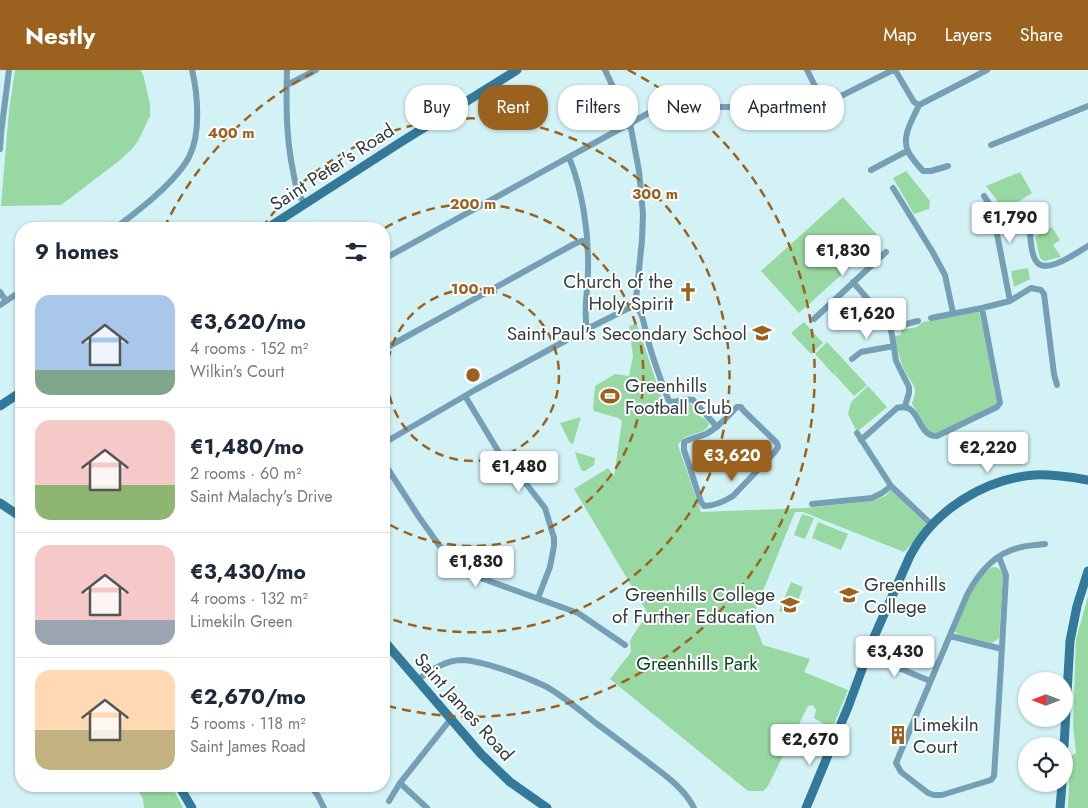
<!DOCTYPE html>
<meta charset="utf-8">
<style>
body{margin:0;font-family:Jost,sans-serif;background:#f2f2f3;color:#1f2937;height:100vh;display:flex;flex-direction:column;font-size:19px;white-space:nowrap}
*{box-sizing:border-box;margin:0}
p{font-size:16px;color:#747a83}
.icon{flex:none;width:28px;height:28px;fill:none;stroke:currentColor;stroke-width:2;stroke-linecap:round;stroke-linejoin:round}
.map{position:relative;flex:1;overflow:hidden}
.side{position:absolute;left:15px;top:152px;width:375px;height:570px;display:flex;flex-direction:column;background:#fff;border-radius:20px;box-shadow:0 1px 4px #0004}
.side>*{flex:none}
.guide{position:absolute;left:405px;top:15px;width:475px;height:45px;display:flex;gap:10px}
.needle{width:32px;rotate:270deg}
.buttons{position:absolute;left:1018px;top:602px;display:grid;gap:10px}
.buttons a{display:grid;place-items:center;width:55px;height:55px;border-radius:50%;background:#fff;box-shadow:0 1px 4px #0004;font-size:25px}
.price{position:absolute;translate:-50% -42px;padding:0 11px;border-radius:5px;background:#fff;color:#222;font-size:16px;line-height:32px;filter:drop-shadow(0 1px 2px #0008)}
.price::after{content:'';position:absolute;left:50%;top:30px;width:15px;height:11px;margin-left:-8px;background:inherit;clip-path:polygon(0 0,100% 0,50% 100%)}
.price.current{background:#9b621f;color:#fff}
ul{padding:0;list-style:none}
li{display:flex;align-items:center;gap:15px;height:125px;padding:0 20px}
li+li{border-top:1px solid #e0e1e3}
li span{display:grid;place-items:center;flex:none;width:140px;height:100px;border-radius:15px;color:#555}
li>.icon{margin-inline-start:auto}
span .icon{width:60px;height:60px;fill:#fffc;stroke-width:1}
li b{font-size:21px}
h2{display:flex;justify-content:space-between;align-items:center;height:60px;padding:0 20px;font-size:21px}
.pill{padding:0 18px;border-radius:20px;background:#fff;box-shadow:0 1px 4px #0004;font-size:18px;line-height:45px}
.pill.current{background:#9b621f;color:#fff}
header{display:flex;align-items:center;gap:30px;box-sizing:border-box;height:70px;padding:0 25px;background:#9b621f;color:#fff}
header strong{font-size:24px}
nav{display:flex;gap:28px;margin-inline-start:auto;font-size:18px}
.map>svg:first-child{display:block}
</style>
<header>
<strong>Nestly</strong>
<nav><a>Map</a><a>Layers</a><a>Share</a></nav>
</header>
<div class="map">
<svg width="1088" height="738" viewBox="0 0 1088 738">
<rect width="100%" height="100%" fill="#d3f2f6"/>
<path fill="#98d8a2" d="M15 0H140L143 4 150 34V46L138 71 131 80 119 91 61 135 1 136 9 41Z
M906 101 930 131 929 139 914 144 893 108Z
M1020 102 1032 123 1001 143 996 129 986 116Z
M843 127 881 169 799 243 761 201Z
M1052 157 1060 170 1053 175 1061 187 1044 191 1040 188 1035 167Z
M1028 198 1030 209 1014 217 1011 201Z
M978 242 980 244 997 334 937 364 928 361 912 334C913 329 916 324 915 319 913 312 907 307 905 301 899 289 897 278 895 266L901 265V260L917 257 923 252Z
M804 252 823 273 811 284 791 263Z
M637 254 663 332C677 341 677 334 690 333L696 339 695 340 702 348H704L709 353C707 365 692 362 684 368 681 370 680 372 678 375L701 442 806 438 873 431 885 426 891 420 926 454V458L904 482 803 442H795L752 548 763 575 810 589 804 602 848 620 832 659 814 648 816 640 813 635 808 636 768 716 763 721H748L610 609 631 582 630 571 632 567 647 545V542L574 419 608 398 614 406 622 351 618 348 594 341 593 337 595 316 615 304 629 306 633 286 629 256Z
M827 272 867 315 854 326 835 305 839 301 834 305 815 284Z
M868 316 887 337 857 362 848 344 851 332Z
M581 347 573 374 570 373 560 353Z
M575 382 595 388 594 395 585 401H582L578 392Z
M802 444 814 448 805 469 794 465Z
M818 452 848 464 841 480 812 468Z
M993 497C999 497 1001 500 1003 505L999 568 992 573 958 565 955 561C963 543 975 505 993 497Z
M791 512 803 517 794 542 787 540 782 542 779 541Z
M1088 526V738H1068L1070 686 1076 683 1073 655 1076 569Z
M136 716H172L183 738H144L143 729Z"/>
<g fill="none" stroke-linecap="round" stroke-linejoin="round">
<path stroke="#749fb5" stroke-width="6" d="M287 0C286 34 286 67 293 101 295 112 297 123 304 133
M807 0 824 34
M895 0 914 32 919 35
M287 15 316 0
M919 35C913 49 901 66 908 81 911 88 918 95 923 101H931L948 96
M919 35 987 0
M991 75 1088 36
M0 79 1 63 9 0
M569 87C583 122 589 164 588 201 588 222 583 238 587 259
M871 100 907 81
M893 118 932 181 945 205 953 243
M984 126 992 138 1010 231
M1041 154 1034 158 1030 164C1031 172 1031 184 1036 191 1045 206 1078 182 1088 176
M114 159C138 141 175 113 189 87 201 64 198 25 192 0
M384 189 656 39 669 37H756L802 39 812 38 835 29 893 0
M853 212 889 254 892 265 896 291 909 317V323L905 336
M0 222 6 231
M634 234C644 243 644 257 648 270 653 290 661 310 668 329L670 332C678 332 685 328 693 330L717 357
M0 235 21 221
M931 248 982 238 1010 231 1031 218 1041 220 1044 224 1054 304 1057 315
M814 249 886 182
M890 258 918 251
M384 279 574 174 587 169
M852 289 861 282 894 276
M465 326 503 389 524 411 545 438 554 468V476L550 497 538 528
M737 337H741L743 340 777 373 778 377 774 383 733 426C725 431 713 436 704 436L701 432 684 380V372C691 368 699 367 706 364 718 358 727 347 737 337Z
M857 363 891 416 932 455
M861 370 897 338C921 331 916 367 937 366L997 337 1000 333 982 238
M384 373 475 320 587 259 627 239 634 234 636 229 642 170 643 144 639 101 630 53 605 0
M384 393 419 447 451 492 464 502 578 543 625 575
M812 434 872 428 882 423 891 416
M999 487 1006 505 1000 612 994 706 991 710 942 725H934L928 723 901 702 896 693 967 525C978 504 994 484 1018 478 1026 475 1036 475 1045 474
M950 566 1002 579
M868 585 930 611
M417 610C430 601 445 590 462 590 484 591 524 606 545 616 562 625 582 642 597 654 615 667 632 680 649 693 666 706 685 719 694 738
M400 713 427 738
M311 716 318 726 324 738
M389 731 400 713 450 650"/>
<path stroke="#347999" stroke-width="9" d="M266 159 401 72 517 0
M0 336 21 322
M0 433 21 447
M384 571 481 684 510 712 547 738
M1064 676 1070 571 1077 536 1088 501
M179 716 192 738
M806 738 848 637 874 567 910 486C933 441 984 409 1034 405 1052 404 1070 407 1088 410
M1060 738 1062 714"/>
</g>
<g fill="none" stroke="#9b621f" stroke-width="2.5" stroke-dasharray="9 6">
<circle cx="473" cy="305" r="86"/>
<path d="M385 158A171 171 0 1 1 385 452"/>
<path d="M262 158A257 257 0 1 1 385 547"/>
<path d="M164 158A342 342 0 0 1 318 0M628 0A342 342 0 0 1 384 635"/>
</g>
<defs>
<g id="church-bare" transform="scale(1.5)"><path d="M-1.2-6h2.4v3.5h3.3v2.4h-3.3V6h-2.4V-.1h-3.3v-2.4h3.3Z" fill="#9b621f" stroke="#fff" stroke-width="2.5" paint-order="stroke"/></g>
<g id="school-bare" transform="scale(1.5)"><path d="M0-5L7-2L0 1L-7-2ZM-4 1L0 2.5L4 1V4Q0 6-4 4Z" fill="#9b621f" stroke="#fff" stroke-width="2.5" paint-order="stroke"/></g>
<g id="stadium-bare" transform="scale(1.5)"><path d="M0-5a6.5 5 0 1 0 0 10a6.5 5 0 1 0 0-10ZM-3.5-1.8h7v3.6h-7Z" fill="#9b621f" stroke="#fff" stroke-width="2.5" paint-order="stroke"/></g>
<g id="university-bare" transform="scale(1.5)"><path d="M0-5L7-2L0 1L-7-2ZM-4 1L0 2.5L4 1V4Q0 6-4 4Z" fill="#9b621f" stroke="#fff" stroke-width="2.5" paint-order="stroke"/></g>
<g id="building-bare" transform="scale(1.5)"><path d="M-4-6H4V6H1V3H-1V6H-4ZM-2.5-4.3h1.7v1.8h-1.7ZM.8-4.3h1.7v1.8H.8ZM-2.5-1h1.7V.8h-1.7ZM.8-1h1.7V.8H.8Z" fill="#9b621f" stroke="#fff" stroke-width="2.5" paint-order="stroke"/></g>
</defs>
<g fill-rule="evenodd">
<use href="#church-bare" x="688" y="222"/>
<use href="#school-bare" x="762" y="263"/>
<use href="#stadium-bare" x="610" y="326"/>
<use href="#school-bare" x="849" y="525"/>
<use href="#university-bare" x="790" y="535"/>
<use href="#building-bare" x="898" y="665"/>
</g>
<g text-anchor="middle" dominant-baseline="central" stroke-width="4" stroke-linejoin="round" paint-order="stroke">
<g font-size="19" fill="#323e40" stroke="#fff">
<text transform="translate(332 97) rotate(-33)">Saint Peter's Road</text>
<text transform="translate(464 637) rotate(48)">Saint James Road</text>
</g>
<g font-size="19" fill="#323e40" stroke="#fff" text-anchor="end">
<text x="673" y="211">Church of the<tspan x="673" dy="22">Holy Spirit</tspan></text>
<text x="747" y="263">Saint Paul's Secondary School</text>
<text x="625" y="315" text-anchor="start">Greenhills<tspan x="625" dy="22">Football Club</tspan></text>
<text x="864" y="514" text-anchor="start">Greenhills<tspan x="864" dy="22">College</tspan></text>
<text x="775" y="524">Greenhills College<tspan x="775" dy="22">of Further Education</tspan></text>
<text x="913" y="654" text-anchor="start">Limekiln<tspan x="913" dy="22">Court</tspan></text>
</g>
<g font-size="19" fill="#07471c" stroke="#fff">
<text x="697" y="593">Greenhills Park</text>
</g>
</g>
<circle cx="473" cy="305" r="8" fill="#9b621f" stroke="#fff" stroke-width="2.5"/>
<g font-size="15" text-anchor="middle" font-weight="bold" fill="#9b621f" stroke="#fff" stroke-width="4" stroke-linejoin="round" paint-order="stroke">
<text x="231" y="68">400 m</text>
<text x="655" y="129">300 m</text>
<text x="473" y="139">200 m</text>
<text x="473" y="224">100 m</text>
</g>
</svg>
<div class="buttons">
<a><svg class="needle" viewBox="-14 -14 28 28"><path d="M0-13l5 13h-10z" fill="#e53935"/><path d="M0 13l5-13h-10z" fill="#747a83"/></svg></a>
<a><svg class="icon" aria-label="locate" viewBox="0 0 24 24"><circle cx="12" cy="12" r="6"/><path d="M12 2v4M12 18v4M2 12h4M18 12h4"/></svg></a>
</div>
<b class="price" style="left:1010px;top:174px">€1,790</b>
<b class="price" style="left:843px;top:207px">€1,830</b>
<b class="price" style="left:867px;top:270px">€1,620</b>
<b class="price" style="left:988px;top:404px">€2,220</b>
<b class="price current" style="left:732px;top:412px">€3,620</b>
<b class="price" style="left:519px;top:423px">€1,480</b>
<b class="price" style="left:476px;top:518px">€1,830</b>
<b class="price" style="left:895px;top:608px">€3,430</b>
<b class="price" style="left:810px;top:696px">€2,670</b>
<div class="guide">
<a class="pill">Buy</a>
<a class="pill current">Rent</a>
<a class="pill">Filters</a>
<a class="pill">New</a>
<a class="pill">Apartment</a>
</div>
<section class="side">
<h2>9 homes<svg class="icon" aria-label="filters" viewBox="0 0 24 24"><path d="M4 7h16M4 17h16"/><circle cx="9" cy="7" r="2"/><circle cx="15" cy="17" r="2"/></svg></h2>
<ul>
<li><span style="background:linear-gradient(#a9c7e8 75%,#7fa58c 0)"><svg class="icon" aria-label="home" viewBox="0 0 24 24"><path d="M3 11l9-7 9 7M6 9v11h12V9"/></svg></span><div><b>€3,620/mo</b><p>4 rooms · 152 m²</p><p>Wilkin's Court</p></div></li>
<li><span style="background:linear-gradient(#f6c9c9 65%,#8fb573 0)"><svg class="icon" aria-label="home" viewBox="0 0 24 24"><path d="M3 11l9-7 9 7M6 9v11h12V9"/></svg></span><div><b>€1,480/mo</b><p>2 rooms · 60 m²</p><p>Saint Malachy's Drive</p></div></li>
<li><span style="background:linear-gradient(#f6c9c9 75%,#9aa5b1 0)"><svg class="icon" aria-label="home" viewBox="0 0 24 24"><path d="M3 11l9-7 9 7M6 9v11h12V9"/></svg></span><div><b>€3,430/mo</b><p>4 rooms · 132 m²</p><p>Limekiln Green</p></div></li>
<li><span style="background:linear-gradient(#ffd9b3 60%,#c2b280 0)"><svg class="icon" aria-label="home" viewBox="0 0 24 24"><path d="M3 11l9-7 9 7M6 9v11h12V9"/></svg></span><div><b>€2,670/mo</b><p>5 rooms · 118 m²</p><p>Saint James Road</p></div></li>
</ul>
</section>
</div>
